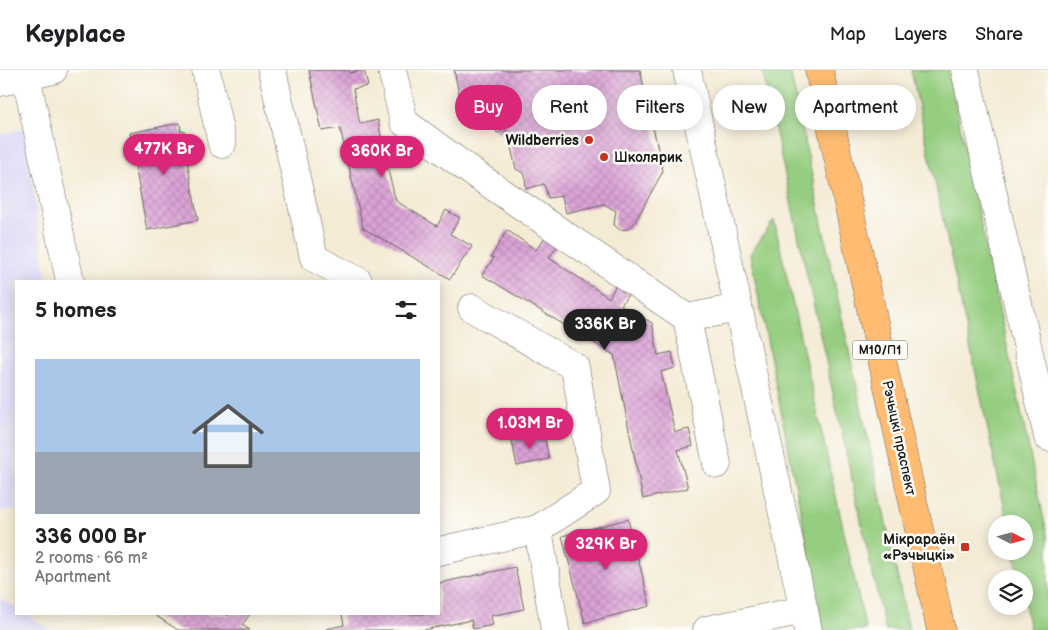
<!DOCTYPE html>
<meta charset="utf-8">
<style>
body{margin:0;font-family:"Balsamiq Sans",sans-serif;background:#f2f2f2;color:#202124;height:100vh;display:flex;flex-direction:column;font-size:19px;white-space:nowrap}
*{box-sizing:border-box;margin:0}
p{font-size:16px;color:#757577}
.icon{flex:none;width:28px;height:28px;fill:none;stroke:currentColor;stroke-width:2;stroke-linecap:round;stroke-linejoin:round}
.map{position:relative;flex:1;overflow:hidden}
.sheet{position:absolute;left:15px;top:210px;width:425px;height:335px;display:flex;flex-direction:column;background:#fff;border-radius:0px;box-shadow:0 2px 12px #0003}
.sheet>*{flex:none}
.banner{position:absolute;left:455px;top:15px;width:475px;height:45px;display:flex;gap:10px}
.needle{width:32px;rotate:96deg}
.controls{position:absolute;left:988px;top:445px;display:grid;gap:10px}
.controls a{display:grid;place-items:center;width:45px;height:45px;border-radius:50%;background:#fff;box-shadow:0 2px 12px #0003;font-size:25px}
.price{position:absolute;translate:-50% -42px;padding:0 11px;border-radius:18px;background:#db2777;color:#fff;font-size:16px;line-height:32px;filter:drop-shadow(0 1px 2px #0008)}
.price::after{content:'';position:absolute;left:50%;top:30px;width:15px;height:11px;margin-left:-8px;background:inherit;clip-path:polygon(0 0,100% 0,50% 100%)}
.price.on{background:#222;color:#fff}
ul{padding:0;list-style:none}
li{display:grid;align-content:center;gap:10px;height:265px;padding:0 20px}
li span{display:grid;place-items:center;height:155px;border-radius:0px;color:#555}
li>.icon{margin-inline-start:auto}
span .icon{width:90px;height:90px;fill:#fffc;stroke-width:1}
li b{font-size:21px}
h2{display:flex;justify-content:space-between;align-items:center;height:60px;padding:0 20px;font-size:21px}
.pill{padding:0 18px;border-radius:22px;background:#fff;box-shadow:0 2px 12px #0003;font-size:18px;line-height:45px}
.pill.on{background:#db2777;color:#fff}
header{display:flex;align-items:center;gap:30px;box-sizing:border-box;height:70px;padding:0 25px;background:#fff;border-bottom:1px solid #e0e0e0}
header strong{font-size:24px}
nav{display:flex;gap:28px;margin-inline-start:auto;font-size:18px}
.map>svg:first-child{display:block}
</style>
<header>
<strong>Keyplace</strong>
<nav><a>Map</a><a>Layers</a><a>Share</a></nav>
</header>
<div class="map">
<svg width="1048" height="560" viewBox="0 0 1048 560">
<defs>
<pattern id="building-cross-hatch" width="8" height="8" patternUnits="userSpaceOnUse" patternTransform="scale(1.25)"><rect width="8" height="8" fill="#dba2d6"/><path d="M0 0l8 8M0 8l8-8" fill="none" stroke="#bb8bb7"/></pattern>
</defs>
<rect width="100%" height="100%" fill="#fdfcf7"/>
<filter id="ink" filterUnits="userSpaceOnUse"><feTurbulence type="fractalNoise" baseFrequency=".02" numOctaves="2"/><feDisplacementMap in="SourceGraphic" scale="10" xChannelSelector="R" yChannelSelector="G"/><feConvolveMatrix kernelMatrix="1 2 1 2 8 2 1 2 1" color-interpolation-filters="sRGB"/></filter>
<filter id="wash" filterUnits="userSpaceOnUse"><feTurbulence type="fractalNoise" baseFrequency=".0096" numOctaves="4" result="noise"/><feDisplacementMap in="SourceGraphic" scale="20" xChannelSelector="R" yChannelSelector="G"/><feGaussianBlur stdDeviation="1.12" result="paint"/><feColorMatrix in="noise" values="0 0 0 0 0 0 0 0 0 0 0 0 0 0 0 0 0 1.4 0 .05"/><feComposite in="paint" operator="in"/></filter>
<g filter="url(#wash)">
<rect width="100%" height="100%" fill="#f4ebd5"/>
<path fill="#dad6f7" d="M24 59 47 211H16V296L15 298 16 316V440L0 441V65Z
M0 528 16 538V544H25L51 560H0Z"/>
<path fill="#96ce81" stroke="#59754e" d="M762 0H790L830 192 909 560H885Z
M911 0H948L1048 468V560H1030L1024 529V509H1019L1014 481H1024V454H1008Z
M774 150 866 560H824L750 184Z"/>
<g id="blocks">
<path fill="url(#building-cross-hatch)" d="M309 0H349V3L364 0 368 16 353 19 360 54 378 50 384 82 402 78 405 92 387 97 396 131 437 156 446 140 460 148 450 164 472 176 450 209 363 158 340 58 322 61Z
M454 0H640L663 101 634 154 628 159 620 160 614 155 615 146 616 141 604 134 566 143 562 126 548 128 544 114 526 119 525 104 516 99 507 60 497 63 492 50 473 56 471 46 464 48Z
M180 53 181 62 184 61 185 69 183 70 198 150 147 160 129 63Z
M507 160 536 180 545 167 558 175 549 188 609 228 617 213 630 222 621 235 652 253 658 285 672 282 675 298 661 302 675 362 689 359 693 376 678 380 688 418 643 429 614 285 482 205 494 188 491 187Z
M544 364 549 389 517 396 512 371Z
M628 449 650 536 585 553 562 466Z
M515 497 524 539 491 546 493 555 473 559 471 550 424 560H326V559L344 555 342 544H439V513Z
M153 544H225L228 546 229 544H250L242 555 250 560H178Z"/>
</g>
</g>
<g filter="url(#ink)">
<use href="#blocks" fill-opacity="0" stroke="#68645d" stroke-width="1"/>
<g fill="none" stroke-linecap="round" stroke-linejoin="round">
<g stroke="#68645d" stroke-width="29">
<path id="minor" d="M206 0 222 74
M272 0 314 188 358 211
M392 0 404 52 472 102 687 248 738 238
M687 0 808 560
M965 0 1048 367
M26 6 70 211
M0 12 53 0
M472 238 575 297 596 421 538 459 555 560
M687 248 717 394
M439 481 538 459
M707 560 804 540"/>
</g>
<g stroke="#68645d" stroke-width="29">
<path id="major" d="M819 0 941 560"/>
</g>
<use href="#minor" stroke="#fff" stroke-width="28"/>
<use href="#major" stroke="#febb71" stroke-width="28"/>
</g>
</g>
<g fill="#c8321e" stroke="#fdfcf7" stroke-width="2">
<circle cx="589" cy="70" r="5"/>
<circle cx="604" cy="87" r="5"/>
<rect x="960" y="472" width="10" height="10" rx="2.5"/>
</g>
<g text-anchor="middle" dominant-baseline="central" stroke-width="5" stroke-linejoin="round" paint-order="stroke">
<rect fill="#fdfcf7" stroke="#605f5e" stroke-width="1" x="852.5" y="270.5" width="55" height="19" rx="4"/>
<g font-size="12" font-weight="bold" fill="#1c1c1c">
<text x="880" y="280">М10/П1</text>
</g>
<g font-size="14" font-weight="bold" fill="#1c1c1c" stroke="#fdfcf7" text-anchor="end">
<text x="579" y="70">Wildberries</text>
<text x="614" y="87" text-anchor="start">Школярик</text>
<text x="955" y="469">Мікрараён<tspan x="955" dy="16">«Рэчыцкі»</tspan></text>
</g>
<g font-size="14" fill="#1c1c1c" stroke="#fdfcf7">
<text transform="translate(899 368) rotate(78)">Рэчыцкі праспект</text>
</g>
</g>
</svg>
<div class="controls">
<a><svg class="needle" viewBox="-14 -14 28 28"><path d="M0-13l5 13h-10z" fill="#e53935"/><path d="M0 13l5-13h-10z" fill="#757577"/></svg></a>
<a><svg class="icon" aria-label="layers" viewBox="0 0 24 24"><path d="M12 4l9 5-9 5-9-5zM3 14l9 5 9-5"/></svg></a>
</div>
<b class="price" style="left:164px;top:106px">477K Br</b>
<b class="price" style="left:382px;top:108px">360K Br</b>
<b class="price on" style="left:605px;top:281px">336K Br</b>
<b class="price" style="left:530px;top:380px">1.03M Br</b>
<b class="price" style="left:606px;top:501px">329K Br</b>
<div class="banner">
<a class="pill on">Buy</a>
<a class="pill">Rent</a>
<a class="pill">Filters</a>
<a class="pill">New</a>
<a class="pill">Apartment</a>
</div>
<section class="sheet">
<h2>5 homes<svg class="icon" aria-label="filters" viewBox="0 0 24 24"><path d="M4 7h16M4 17h16"/><circle cx="9" cy="7" r="2"/><circle cx="15" cy="17" r="2"/></svg></h2>
<ul>
<li><span style="background:linear-gradient(#a9c7e8 60%,#9aa5b1 0)"><svg class="icon" aria-label="home" viewBox="0 0 24 24"><path d="M3 11l9-7 9 7M6 9v11h12V9"/></svg></span><div><b>336 000 Br</b><p>2 rooms · 66 m²</p><p>Apartment</p></div></li>
</ul>
</section>
</div>
